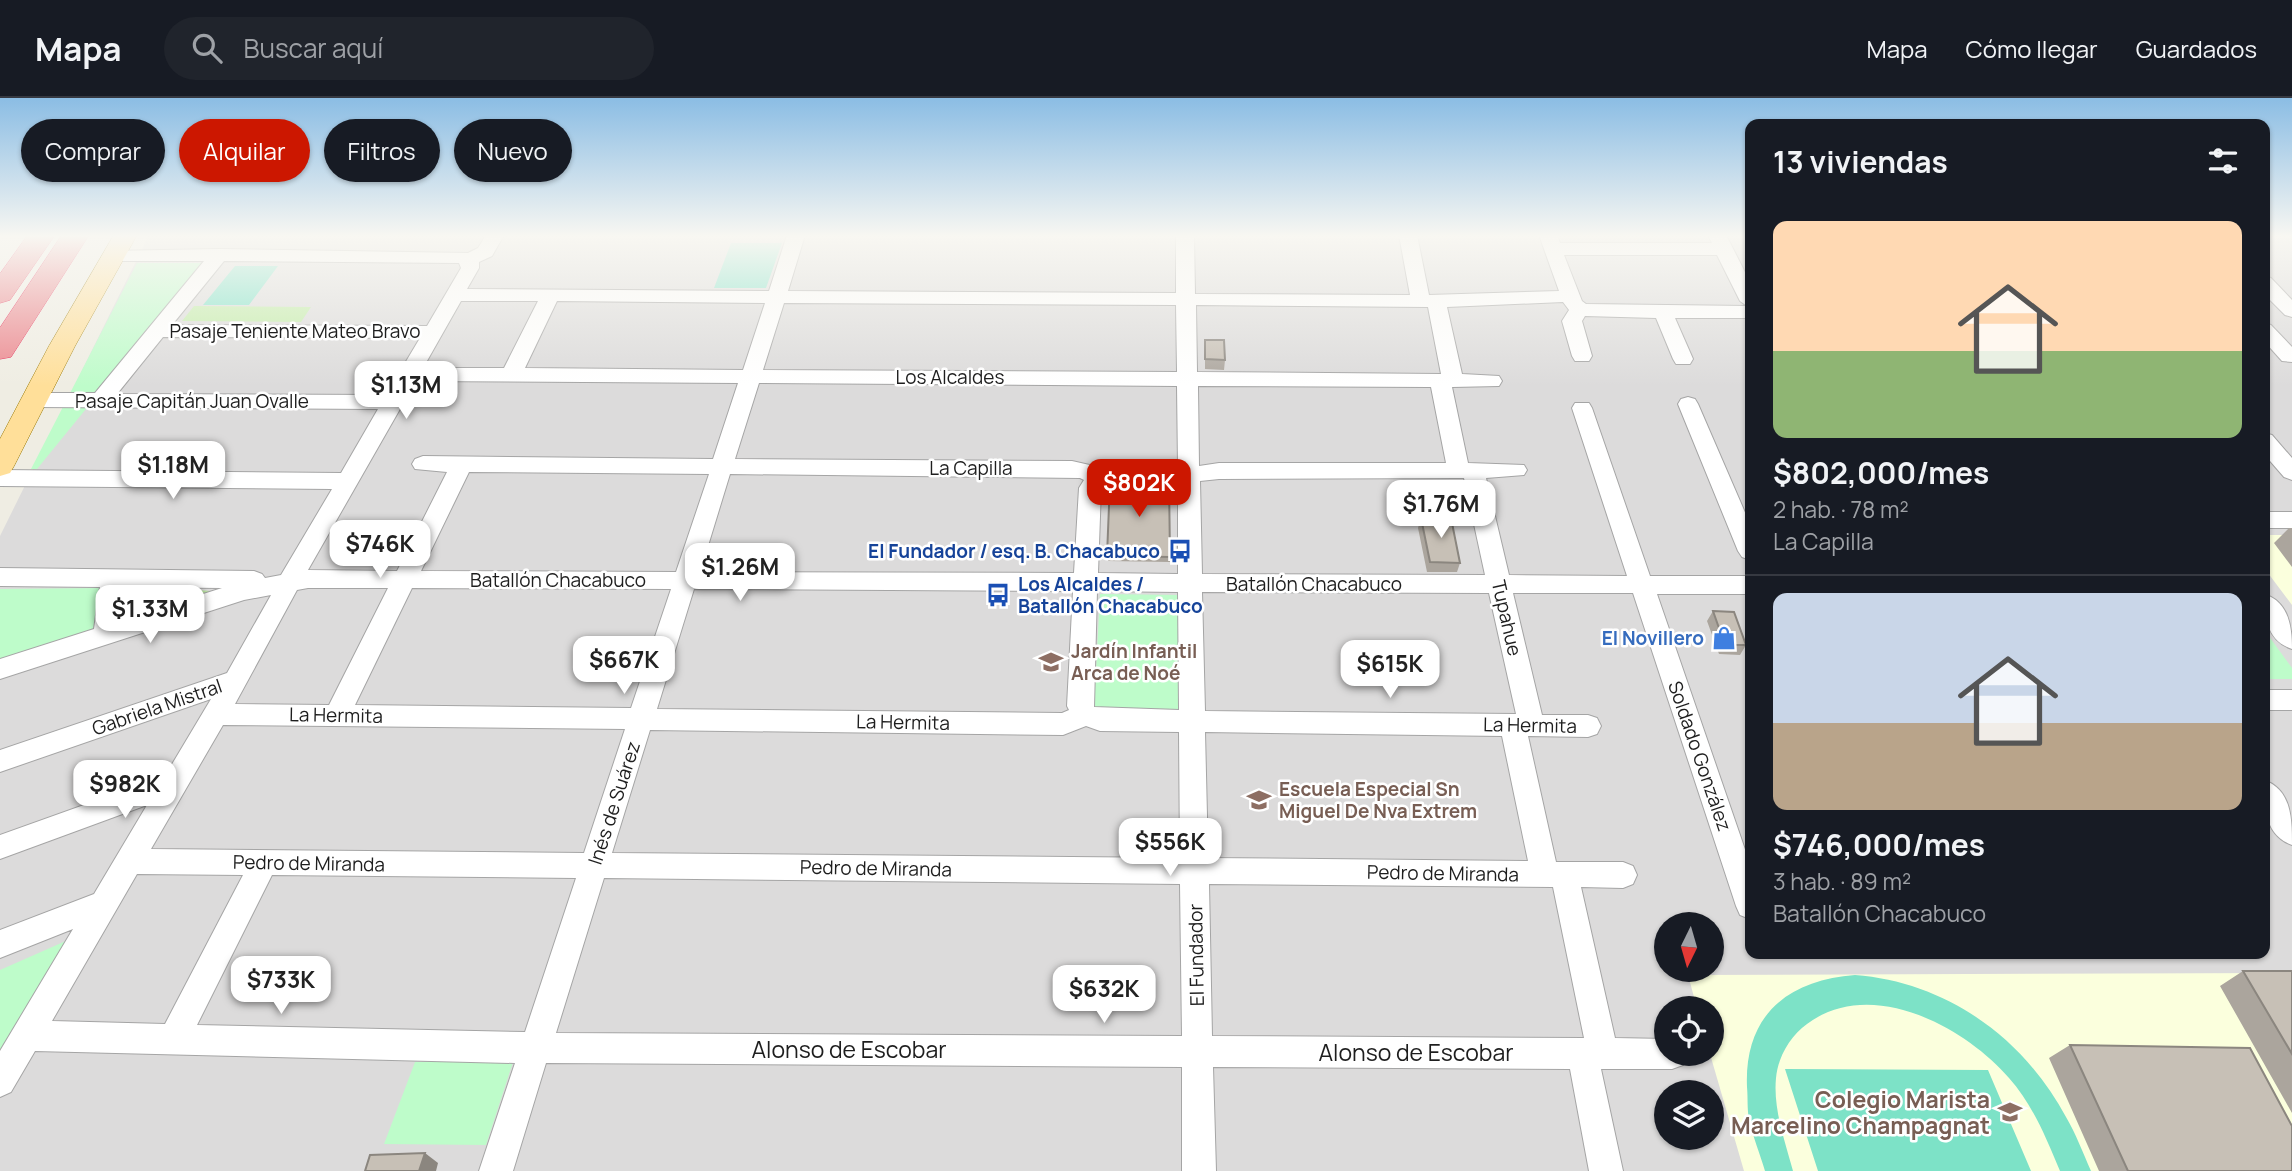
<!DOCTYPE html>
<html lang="es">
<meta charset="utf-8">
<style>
body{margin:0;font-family:Manrope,sans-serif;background:#20242c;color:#f1f3f6;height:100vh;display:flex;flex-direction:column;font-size:26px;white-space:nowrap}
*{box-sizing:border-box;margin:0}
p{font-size:23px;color:#9ea1a6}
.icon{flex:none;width:38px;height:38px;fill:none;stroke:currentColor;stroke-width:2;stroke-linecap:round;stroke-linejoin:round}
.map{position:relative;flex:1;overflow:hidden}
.details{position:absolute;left:1745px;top:21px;width:525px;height:840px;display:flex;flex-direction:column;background:#171b24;border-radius:14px;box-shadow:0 2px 5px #0004}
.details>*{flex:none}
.hud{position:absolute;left:21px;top:21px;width:665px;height:63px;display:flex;gap:14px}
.needle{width:46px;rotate:185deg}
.tools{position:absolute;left:1654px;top:814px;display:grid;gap:14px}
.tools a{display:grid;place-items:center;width:70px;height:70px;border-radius:50%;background:#171b24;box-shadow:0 2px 5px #0004;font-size:35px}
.price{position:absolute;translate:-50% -60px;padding:0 16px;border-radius:14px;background:#fff;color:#222;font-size:23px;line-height:46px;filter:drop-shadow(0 2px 4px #0008)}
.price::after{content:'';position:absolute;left:50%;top:42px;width:21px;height:16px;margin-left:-10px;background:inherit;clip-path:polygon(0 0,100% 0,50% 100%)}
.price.active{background:#cc1700;color:#fff}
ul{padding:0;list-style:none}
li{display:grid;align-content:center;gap:14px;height:371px;padding:0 28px}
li+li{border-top:2px solid #363941}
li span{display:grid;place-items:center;height:217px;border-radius:14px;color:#555}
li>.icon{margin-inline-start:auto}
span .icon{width:126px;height:126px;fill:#fffc;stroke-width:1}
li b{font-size:30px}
h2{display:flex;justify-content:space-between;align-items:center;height:84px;padding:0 28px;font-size:30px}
.pill{padding:0 24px;border-radius:32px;background:#171b24;box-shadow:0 2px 5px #0004;font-size:24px;line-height:63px}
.pill.active{background:#cc1700;color:#fff}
header{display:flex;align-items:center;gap:42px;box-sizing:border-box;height:98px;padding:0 35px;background:#171b24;border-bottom:2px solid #363941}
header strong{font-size:33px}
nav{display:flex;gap:38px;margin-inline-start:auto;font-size:24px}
.search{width:490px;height:63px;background:#20242c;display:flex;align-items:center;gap:18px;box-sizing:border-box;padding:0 24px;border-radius:38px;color:#9ea1a6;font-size:26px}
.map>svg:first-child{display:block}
</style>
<header>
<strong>Mapa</strong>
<div class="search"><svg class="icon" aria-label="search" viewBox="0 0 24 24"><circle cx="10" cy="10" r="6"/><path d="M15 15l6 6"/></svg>Buscar aquí</div>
<nav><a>Mapa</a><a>Cómo llegar</a><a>Guardados</a></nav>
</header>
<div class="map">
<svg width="2292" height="1073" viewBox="0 0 2292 1073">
<rect width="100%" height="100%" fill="#efede3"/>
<path fill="#dcdbdb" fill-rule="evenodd" d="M149 137H1750V856H2264V137H2292V1073H0V438ZM1666 826H1712V872H1666ZM1666 910H1712V956H1666ZM1666 994H1712V1040H1666Z"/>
<path fill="#fbffdd" d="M2265 437H2292V507L2265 471Z
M2292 875V1073H1744L1710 956 1712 910H1697L1688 877Z"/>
<path fill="#c1eca7" d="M194 208 311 209 301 224 182 223Z
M133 488 211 493 126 519Z"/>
<path fill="#befcca" d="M137 165H205L37 371H31Z
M105 490 101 533 0 564V491Z
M1100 496 1178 497V611L1094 610Z
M2265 533 2292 570V581H2265Z
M68 842 0 955V872Z
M415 964H513L486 1047 384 1046Z"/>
<path fill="#7de2c7" d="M731 145H782L766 190H714Z
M235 168H278L249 207H203Z
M1855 877C1946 884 2023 939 2066 1019 2076 1036 2083 1055 2091 1073H2060C2046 1040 2033 1007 2009 980 1965 929 1871 878 1807 926 1790 938 1778 959 1776 980 1773 1011 1785 1043 1793 1073H1765C1760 1056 1753 1039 1749 1021 1747 1011 1748 1000 1747 989 1744 917 1788 882 1855 877Z
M1785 971 1988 972 2031 1073H1818Z"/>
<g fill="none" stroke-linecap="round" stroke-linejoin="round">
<g stroke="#a5a5a5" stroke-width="2">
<path id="minor" d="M486 137H504L492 158 479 164V170L467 191 769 193 787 137H805L788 193 1176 195V137H1194L1195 196 1410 197 1399 137H1417L1429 197 1559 193 1539 137H1557L1560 145H1712L1708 137H1726L1750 184V220H1675L1693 261 1690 266H1676L1673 261 1656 220 1585 218 1582 223 1592 258 1589 263H1575L1572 258 1562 223 1569 212 1563 204 1447 209 1462 276 1499 278 1502 283 1499 288 1452 289 1468 365 1524 367 1527 372 1524 377 1486 380 1509 477 1627 478 1572 310 1575 305H1589L1592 310 1650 478H1750V496H1657L1750 766V821L1740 817 1736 808 1633 495H1513L1542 617H1588L1597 620 1601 628 1597 636 1588 639 1528 638 1556 764H1623L1633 768 1637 777 1633 786 1623 790 1581 789 1615 940 1666 941V956H1688L1683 967 1672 971H1601L1623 1073H1589L1570 971 1213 969 1216 1073H1182V969L546 965 513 1073H479L515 965 35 953 11 994 0 999V953L73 831 0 860V832L94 796 147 707 0 761V737L165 678 211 601 0 674V652L227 575 271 497 244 502 0 581V561L94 531 100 489 0 488V470L254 473 262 476 265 480 281 477 332 391 0 388V372L341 375 378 311 33 309 26 307 23 302 26 297 33 295H95L204 163H114L107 161 105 157 107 153 219 151 468 155 478 150ZM1564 157H1717L1740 203 1747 208 1586 206 1582 203ZM224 163 459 165 461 170 427 228 172 227ZM461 203H538L504 270H423ZM557 203 765 205 743 272 525 270ZM784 205 1176 207 1177 274 763 272ZM1196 207 1428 209 1441 276 1197 274ZM163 239 420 240 386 297 117 296ZM416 283 738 285 713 361 423 358 415 361 412 366 415 371 447 374 397 473 308 472ZM759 285 1177 288 1178 369 1111 368 1099 371 1094 368 1072 363 735 361ZM1198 288 1431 289 1446 365H1219L1199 368ZM469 374 709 376 676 474 421 473ZM730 376 1080 380 1084 382 1079 390 1074 475 700 474ZM1456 380H1464L1485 477 1202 476 1200 383 1219 381ZM1111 384 1178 385V476L1098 475 1101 390 1104 386ZM124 489 222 490 119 523ZM308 490H388L329 607 235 606 297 492ZM412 490 671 491 631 610 355 607ZM694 491 1073 493 1067 608 1069 612 1062 615 657 611ZM1097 493 1178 494 1179 612 1094 609ZM1202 494 1489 495 1516 616 1205 613ZM223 627 625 631 584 755 151 751ZM1086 628 1100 633 1179 634 1180 760 612 755 650 632 1063 637ZM1205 634 1502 638 1528 763 1208 760ZM137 776 243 777 165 926 52 923ZM272 777 576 780 525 934 197 927ZM604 780 1180 786 1182 938 556 935ZM1209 786 1553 789 1584 940 1212 938Z
M2264 178 2271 180 2292 202V219L2285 217 2264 196Z
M2264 225 2271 227 2292 249V264L2282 263 2264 243Z
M1688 299 1695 301 1698 306 1750 426V462L1742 459 1738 453 1678 306 1681 301Z
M2264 335 2272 337 2292 360V382L2284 379 2264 356Z
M2264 414H2292V430H2264Z
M2264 496C2289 504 2292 529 2292 551 2267 543 2264 518 2264 496Z
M2264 592H2292V612H2264Z
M2264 682C2292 692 2292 722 2292 747 2264 737 2264 707 2264 682Z"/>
</g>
<g stroke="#987700" stroke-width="1">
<path id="major" d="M114 137H137L75 248 14 368 10 375 0 378V341L49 248Z"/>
</g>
<g stroke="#e21c49" stroke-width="1">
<path id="highway" d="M28 137H55L10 202 0 205V176Z
M62 137H89L11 259 0 261V230Z"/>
</g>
<use href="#minor" fill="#fff" fill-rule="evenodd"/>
<use href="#major" fill="#ffdf99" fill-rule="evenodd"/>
<use href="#highway" fill="#eb878e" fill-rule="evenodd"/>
</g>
<path fill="#aba59d" d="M1205 242 1225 262 1224 272 1205 271Z
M1110 383H1169L1170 464 1108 463Z
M1421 420 1460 465 1457 474H1427L1418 430Z
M2289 430H2292V469L2274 445Z
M1713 513 1746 547 1740 557 1719 556 1707 523Z
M2243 873H2292V1015L2220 888Z
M2070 947 2292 1073H2099L2049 960Z"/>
<path fill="#8b867f" d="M425 1055 438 1065 436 1073H419Z"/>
<path fill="#c7c0b6" stroke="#8b867f" stroke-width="2" d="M1205 242H1224L1225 262 1205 261Z
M1110 383H1169L1170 459 1107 458Z
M1421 420H1451L1460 465 1430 464Z
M1713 513 1734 514 1746 547H1725Z
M2243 873H2292V956Z
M2070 947 2250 950 2292 1028V1073H2128Z
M425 1055 419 1073H365L370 1057Z"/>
<linearGradient id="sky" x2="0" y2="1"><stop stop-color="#8bbde4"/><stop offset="0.48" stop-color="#f8f7f2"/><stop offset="1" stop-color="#f8f7f2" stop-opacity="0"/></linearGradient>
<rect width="2292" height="288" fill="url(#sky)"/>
<defs>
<g id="bus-bare" transform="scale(1.89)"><path d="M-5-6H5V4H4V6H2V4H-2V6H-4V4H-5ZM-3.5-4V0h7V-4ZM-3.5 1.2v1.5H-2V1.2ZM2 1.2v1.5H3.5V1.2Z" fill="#1a4fb4" stroke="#fff" stroke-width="2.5" paint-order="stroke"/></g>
<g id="shop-bare" transform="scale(1.89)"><path d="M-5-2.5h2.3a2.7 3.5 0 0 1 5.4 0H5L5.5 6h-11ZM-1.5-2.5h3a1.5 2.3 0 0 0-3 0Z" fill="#3f7fe0" stroke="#fff" stroke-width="2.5" paint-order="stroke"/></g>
<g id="school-bare" transform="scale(1.89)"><path d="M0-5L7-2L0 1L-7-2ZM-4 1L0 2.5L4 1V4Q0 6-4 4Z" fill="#8d6e63" stroke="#fff" stroke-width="2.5" paint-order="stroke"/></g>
</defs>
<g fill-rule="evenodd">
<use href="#bus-bare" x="1180" y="453"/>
<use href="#bus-bare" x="998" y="497"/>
<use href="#shop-bare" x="1724" y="540"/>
<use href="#school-bare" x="1051" y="564"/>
<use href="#school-bare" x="1259" y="702"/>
<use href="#school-bare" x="2010" y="1014"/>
</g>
<g text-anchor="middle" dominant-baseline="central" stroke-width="5" stroke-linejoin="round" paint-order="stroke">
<g font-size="19" fill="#1e1e1e" stroke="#fff">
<text x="295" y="233">Pasaje Teniente Mateo Bravo</text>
<text x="950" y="279">Los Alcaldes</text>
<text x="192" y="303">Pasaje Capitán Juan Ovalle</text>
<text x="971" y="370">La Capilla</text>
<text x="558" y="482">Batallón Chacabuco</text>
<text x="1314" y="486">Batallón Chacabuco</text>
<text transform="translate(1507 520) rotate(77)">Tupahue</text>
<text transform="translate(157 609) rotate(-19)">Gabriela Mistral</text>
<text transform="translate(336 617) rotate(1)">La Hermita</text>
<text transform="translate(903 624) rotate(1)">La Hermita</text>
<text transform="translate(1530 627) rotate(1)">La Hermita</text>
<text transform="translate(1700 658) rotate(71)">Soldado González</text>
<text transform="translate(614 705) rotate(-72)">Inés de Suárez</text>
<text transform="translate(309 765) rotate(1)">Pedro de Miranda</text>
<text transform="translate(876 770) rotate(1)">Pedro de Miranda</text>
<text transform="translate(1443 775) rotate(1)">Pedro de Miranda</text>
<text transform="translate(1196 857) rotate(-91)">El Fundador</text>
</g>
<g font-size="19" font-weight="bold" fill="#164399" stroke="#fff" text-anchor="end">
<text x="1160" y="453">El Fundador / esq. B. Chacabuco</text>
<text x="1018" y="486" text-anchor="start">Los Alcaldes /<tspan x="1018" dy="22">Batallón Chacabuco</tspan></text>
</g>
<g font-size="19" font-weight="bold" fill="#366cbe" stroke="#fff" text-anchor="end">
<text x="1704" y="540">El Novillero</text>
</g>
<g font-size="19" font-weight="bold" fill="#785e54" stroke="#fff" text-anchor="start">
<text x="1071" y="553">Jardín Infantil<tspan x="1071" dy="22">Arca de Noé</tspan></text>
<text x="1279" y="691">Escuela Especial Sn<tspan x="1279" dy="22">Miguel De Nva Extrem</tspan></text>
</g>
<g font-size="23" fill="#1e1e1e" stroke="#fff">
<text x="849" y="951">Alonso de Escobar</text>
<text x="1416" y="954">Alonso de Escobar</text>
</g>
<g font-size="23" font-weight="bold" fill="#785e54" stroke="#fff" text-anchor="end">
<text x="1990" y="1001">Colegio Marista<tspan x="1990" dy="26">Marcelino Champagnat</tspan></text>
</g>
</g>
</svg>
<div class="tools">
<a><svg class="needle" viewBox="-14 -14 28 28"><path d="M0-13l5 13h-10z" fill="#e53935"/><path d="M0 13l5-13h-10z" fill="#9ea1a6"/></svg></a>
<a><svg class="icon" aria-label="locate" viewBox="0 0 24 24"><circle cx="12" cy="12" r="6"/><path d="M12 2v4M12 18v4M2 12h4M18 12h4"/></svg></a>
<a><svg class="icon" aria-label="layers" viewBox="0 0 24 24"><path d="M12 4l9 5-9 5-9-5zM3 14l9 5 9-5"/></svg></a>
</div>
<b class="price" style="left:406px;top:323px">$1.13M</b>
<b class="price" style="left:173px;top:403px">$1.18M</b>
<b class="price active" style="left:1139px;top:421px">$802K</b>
<b class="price" style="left:1441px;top:442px">$1.76M</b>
<b class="price" style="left:380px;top:482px">$746K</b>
<b class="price" style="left:740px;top:505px">$1.26M</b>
<b class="price" style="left:150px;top:547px">$1.33M</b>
<b class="price" style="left:624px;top:598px">$667K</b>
<b class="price" style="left:1390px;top:602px">$615K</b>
<b class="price" style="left:125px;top:722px">$982K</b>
<b class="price" style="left:1170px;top:780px">$556K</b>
<b class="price" style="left:281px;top:918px">$733K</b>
<b class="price" style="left:1104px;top:927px">$632K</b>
<div class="hud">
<a class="pill">Comprar</a>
<a class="pill active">Alquilar</a>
<a class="pill">Filtros</a>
<a class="pill">Nuevo</a>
</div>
<section class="details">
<h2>13 viviendas<svg class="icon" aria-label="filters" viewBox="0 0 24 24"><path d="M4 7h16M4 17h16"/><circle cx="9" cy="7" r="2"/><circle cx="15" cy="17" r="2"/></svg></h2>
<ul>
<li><span style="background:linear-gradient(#ffd9b3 60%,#8fb573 0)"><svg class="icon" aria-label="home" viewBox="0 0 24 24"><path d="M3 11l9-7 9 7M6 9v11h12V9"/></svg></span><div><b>$802,000/mes</b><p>2 hab. · 78 m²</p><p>La Capilla</p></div></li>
<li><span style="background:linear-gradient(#c9d6e8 60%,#b9a48a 0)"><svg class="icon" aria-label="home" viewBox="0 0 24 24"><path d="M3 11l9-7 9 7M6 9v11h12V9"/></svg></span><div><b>$746,000/mes</b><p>3 hab. · 89 m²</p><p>Batallón Chacabuco</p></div></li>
</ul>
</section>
</div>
